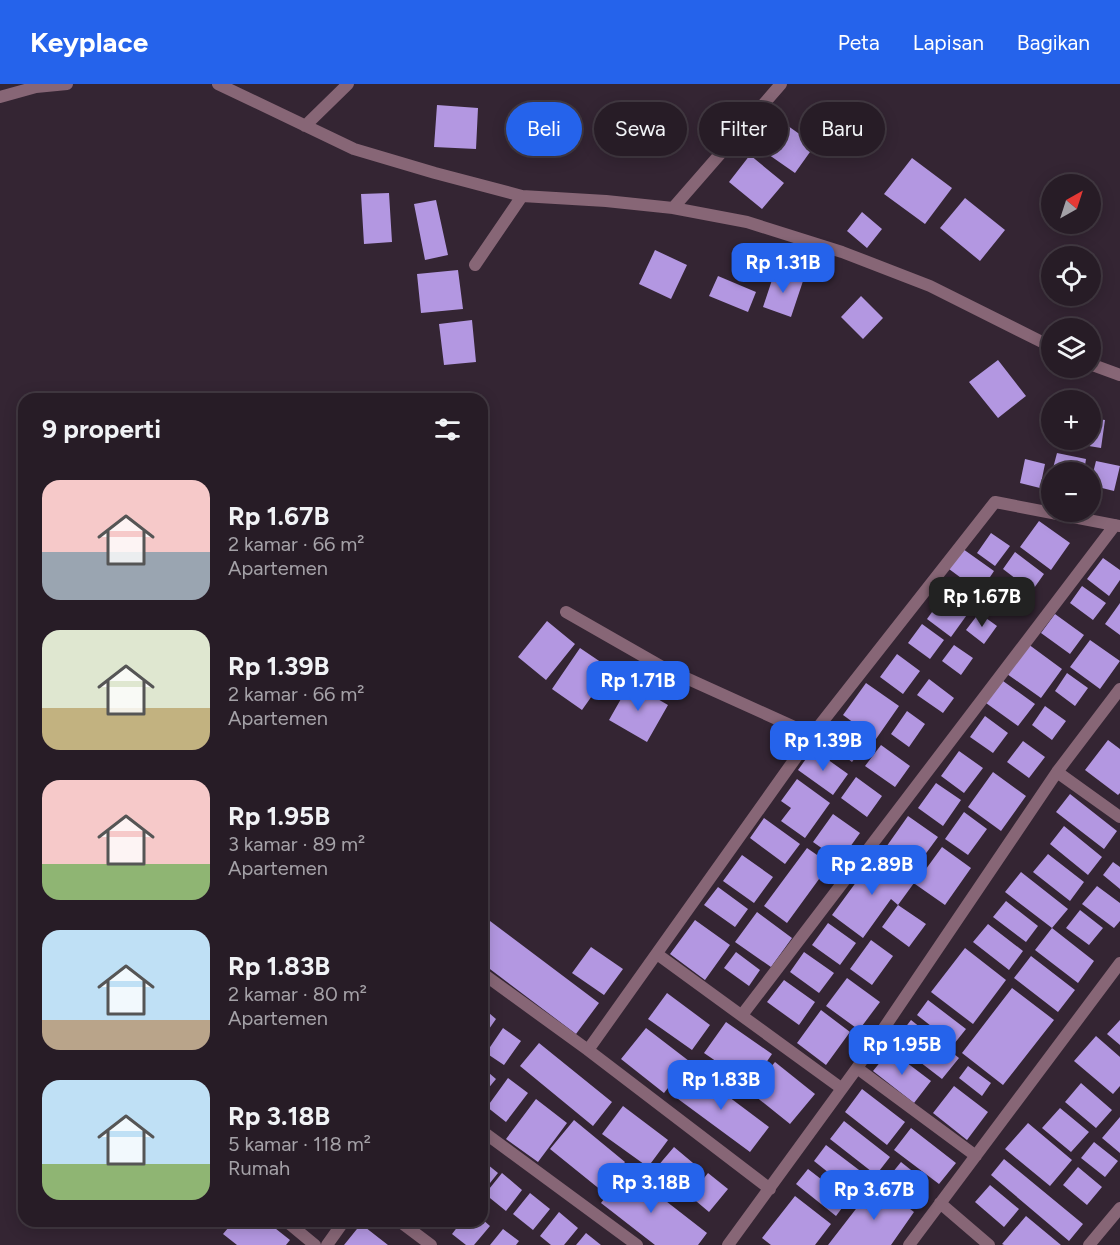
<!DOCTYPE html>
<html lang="id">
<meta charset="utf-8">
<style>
body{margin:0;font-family:Figtree,sans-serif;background:#332932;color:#f1f3f6;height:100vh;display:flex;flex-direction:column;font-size:22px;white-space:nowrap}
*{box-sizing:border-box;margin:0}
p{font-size:20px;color:#a4a1a7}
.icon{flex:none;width:33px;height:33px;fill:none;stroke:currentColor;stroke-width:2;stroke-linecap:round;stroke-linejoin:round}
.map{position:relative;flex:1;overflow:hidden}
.drawer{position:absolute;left:18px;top:309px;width:470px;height:834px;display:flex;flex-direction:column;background:#271c26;border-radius:18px;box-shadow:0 3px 15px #0003,0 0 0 2px #433a43}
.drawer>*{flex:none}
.hud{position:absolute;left:506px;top:18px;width:524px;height:54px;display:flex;gap:12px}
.needle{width:39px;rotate:39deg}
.tools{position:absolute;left:1041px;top:90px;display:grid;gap:12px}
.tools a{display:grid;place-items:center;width:60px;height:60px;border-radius:50%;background:#271c26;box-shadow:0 3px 15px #0003,0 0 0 2px #433a43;font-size:30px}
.price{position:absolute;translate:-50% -51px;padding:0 14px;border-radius:12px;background:#2563eb;color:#fff;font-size:20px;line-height:39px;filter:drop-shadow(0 2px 3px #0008)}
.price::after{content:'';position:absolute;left:50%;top:36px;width:18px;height:14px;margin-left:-9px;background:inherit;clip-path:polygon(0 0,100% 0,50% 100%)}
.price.on{background:#222;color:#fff}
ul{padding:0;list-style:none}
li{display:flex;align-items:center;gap:18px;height:150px;padding:0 24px}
li span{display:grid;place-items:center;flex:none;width:168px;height:120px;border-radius:18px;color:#555}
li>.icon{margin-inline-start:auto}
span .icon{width:72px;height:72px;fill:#fffc;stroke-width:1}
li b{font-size:26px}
h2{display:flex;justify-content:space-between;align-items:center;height:72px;padding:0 24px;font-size:26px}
.chip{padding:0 21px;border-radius:27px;background:#271c26;box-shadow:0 3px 15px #0003,0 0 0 2px #433a43;font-size:21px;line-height:54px}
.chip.on{background:#2563eb;color:#fff}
header{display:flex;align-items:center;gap:36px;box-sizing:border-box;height:84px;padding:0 30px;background:#2563eb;color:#fff}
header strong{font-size:28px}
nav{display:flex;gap:33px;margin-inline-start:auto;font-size:21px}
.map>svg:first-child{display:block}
</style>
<header>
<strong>Keyplace</strong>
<nav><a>Peta</a><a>Lapisan</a><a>Bagikan</a></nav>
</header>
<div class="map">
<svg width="1120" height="1161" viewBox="0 0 1120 1161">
<rect width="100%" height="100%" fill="#342533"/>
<path fill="#b397e1" d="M437 21 478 24 476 65 434 63Z
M764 25 815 61 795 89 745 54Z
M750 71 784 99 762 125 729 98Z
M912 74 952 104 925 140 884 110Z
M389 109 392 158 364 160 361 110Z
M965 114 1005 146 980 177 940 144Z
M436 116 448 171 425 176 414 120Z
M862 128 882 145 867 164 847 147Z
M655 166 687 181 671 215 639 200Z
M458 186 463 225 421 229 417 190Z
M775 187 803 197 791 233 763 223Z
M718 192 756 208 748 228 709 212Z
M861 212 883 234 863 255 841 233Z
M472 236 476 278 444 281 439 240Z
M998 276 1026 312 998 334 969 298Z
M1090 334 1105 336 1101 364 1058 357 1090 356Z
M1057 369 1086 375 1084 388H1052Z
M1025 375 1045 380 1040 404 1020 399Z
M1096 377 1120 382 1114 407 1090 401Z
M1039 437 1070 459 1051 486 1020 463Z
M991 449 1010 462 995 482 977 469Z
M963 465 994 487 980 508 949 485Z
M1015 468 1044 490 1032 507 1003 485Z
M1103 474 1120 486V496L1109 512 1087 495Z
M1001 493 1023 508 1009 528 987 512Z
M1082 502 1106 519 1093 536 1070 519Z
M950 503 974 521 951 553 927 535Z
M1120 519V551L1105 540Z
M979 529 997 542 984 560 966 546Z
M1055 530 1084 551 1070 570 1041 549Z
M547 537 575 560 546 596 518 573Z
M922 540 944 556 930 575 908 559Z
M1090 556 1120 577 1100 605 1070 583Z
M1028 560 1062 585 1041 614 1007 590Z
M954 561 973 574 961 591 942 577Z
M580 564 611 585 582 626 552 605Z
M897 570 920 587 903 610 880 593Z
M1067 589 1088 604 1075 622 1055 607Z
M929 595 954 614 943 629 917 611Z
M1003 597 1035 620 1018 642 986 619Z
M630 599 668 621 647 658 609 636Z
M866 599 899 622 876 655 843 631Z
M1045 622 1066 637 1052 656 1032 641Z
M907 627 925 640 909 663 891 650Z
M985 632 1008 649 993 669 970 653Z
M838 638 866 659 852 678 824 657Z
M1108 656 1120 665V709L1118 711 1085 686Z
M1023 657 1045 673 1029 694 1007 678Z
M881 661 910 682 895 703 865 682Z
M813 665 848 690 833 711 798 686Z
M959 667 983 684 964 709 941 692Z
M993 688 1026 712 1001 747 968 723Z
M856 693 882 712 867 733 841 714Z
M797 695 830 719 805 754 781 737 791 724 781 717Z
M936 699 961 716 943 742 918 724Z
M1070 710 1117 747 1104 765 1056 728Z
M964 728 987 745 968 771 945 755Z
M833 730 860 749 840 777 813 758Z
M908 732 938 753 913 787 884 766Z
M764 734 800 760 785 780 750 754Z
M1064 742 1102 773 1088 791 1050 760Z
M942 763 971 784 945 821 915 800Z
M807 764 830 780 787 839 764 822Z
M1048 770 1084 798 1070 817 1033 788Z
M742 771 773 793 754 819 723 797Z
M876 771 914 799 898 821 891 815 863 854 832 831Z
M1113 778 1120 783V805L1103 791Z
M1021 788 1068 825 1052 844 1094 877 1078 899 1035 866 1052 844 1005 808Z
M1097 802 1120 819V837L1114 844 1082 820Z
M718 803 748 825 735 843 704 821Z
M1006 817 1038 842 1026 858 993 833Z
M898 821 926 840 909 863 882 843Z
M1080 826 1103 844 1089 861 1066 844Z
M757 828 792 854 771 883 735 858Z
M482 831 599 919 576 950 482 879Z
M695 836 730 861 705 896 670 870Z
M828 839 856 859 840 881 812 861Z
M988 840 1023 867 1009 886 973 858Z
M871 856 893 872 872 901 850 885Z
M591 863 623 885 604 911 572 889Z
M965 864 1006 896 973 940 931 908Z
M736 868 760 886 749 902 724 884Z
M804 868 834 889 819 909 790 888Z
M1031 872 1075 906 1058 928 1014 894Z
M847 894 880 918 859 946 826 922Z
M784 896 815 918 799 941 767 918Z
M1012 904 1054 936 1003 1001 962 969Z
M667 909 710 941 692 966 648 935Z
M928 916 966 945 954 960 917 931Z
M482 923 496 935 482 955Z
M821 926 850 948 826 981 797 959Z
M911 936 959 974 942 995 894 958Z
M1120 936V961L1107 950Z
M726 938 772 970 751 1001 704 969Z
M503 944 521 957 504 981 486 969Z
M646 944 689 977 664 1009 621 975Z
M1096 952 1120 973V1002L1113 1010 1074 977Z
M539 959 612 1018 593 1042 520 982Z
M890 966 931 997 914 1019 873 987Z
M775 978 815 1010 790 1040 750 1008Z
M968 982 991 999 982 1012 959 994Z
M482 983 496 995 482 1012Z
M693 986 769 1043 750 1068 674 1012Z
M508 994 528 1009 506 1038 487 1023Z
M1081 999 1112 1026 1096 1044 1065 1018Z
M954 1002 988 1028 967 1056 933 1029Z
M862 1005 905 1038 887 1061 845 1028Z
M536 1015 567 1039 538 1078 506 1055Z
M623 1022 668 1056 648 1083 602 1050Z
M1060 1024 1089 1048 1071 1068 1042 1044Z
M1120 1033V1069L1102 1054Z
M574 1036 625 1078 602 1107 550 1065Z
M844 1037 890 1073 876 1091 830 1055Z
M1028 1039 1072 1076 1050 1102 1005 1065Z
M911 1044 956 1079 939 1100 894 1066Z
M1094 1058 1118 1077 1105 1093 1081 1074Z
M826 1061 867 1092 854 1109 814 1077Z
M674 1063 699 1084 683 1103 657 1083Z
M1004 1075 1083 1140 1069 1157 991 1091Z
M482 1076 498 1089 482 1109Z
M901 1078 926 1098 914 1114 888 1094Z
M1078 1083 1102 1103 1087 1121 1063 1101Z
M808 1085 848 1116 836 1132 796 1100Z
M626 1086 707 1149 698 1161H655L601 1119Z
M502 1089 522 1106 506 1127 485 1110Z
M708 1089 728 1105 709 1128 690 1112Z
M876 1099 914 1128 891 1161H828Z
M990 1101 1019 1125 1004 1143 975 1118Z
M530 1109 550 1125 533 1146 513 1130Z
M795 1112 831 1140 815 1161H771L762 1154Z
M559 1128 578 1144 564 1161H551L540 1152Z
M1026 1132 1061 1161H1004L1002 1160Z
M482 1135 490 1142 474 1161H466L452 1150 462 1137H482Z
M234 1137H266L290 1156 286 1161H237L223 1150Z
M361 1140 388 1161H344Z
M503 1145 519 1157 516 1161H490Z
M586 1149 601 1161H576Z"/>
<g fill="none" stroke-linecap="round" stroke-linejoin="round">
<path stroke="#876676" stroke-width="12" d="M218 0 354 65 435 89 522 112 606 117 673 124 747 138 842 168 930 202 1052 263
M0 13 36 3 67 0
M305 42 348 0
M673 124 781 0
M475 181 522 112
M1090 280 1120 291
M566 528 664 584 812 651
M1057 688 1120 733
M657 870 841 1004
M482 889 588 966 770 1105
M742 931 1115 441
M588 966 812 651 995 418 1120 442
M857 984 976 1072
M482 1047 637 1161
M940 1119 989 1161
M286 1137 315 1161
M399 1137 431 1161
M327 1161 344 1137
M728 1161 857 984 1057 688 1120 605
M909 1161 1120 879
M1089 1161 1120 1124"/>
</g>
</svg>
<div class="tools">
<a><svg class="needle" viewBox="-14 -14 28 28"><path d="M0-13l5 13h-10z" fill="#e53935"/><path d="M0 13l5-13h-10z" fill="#a4a1a7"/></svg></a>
<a><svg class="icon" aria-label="locate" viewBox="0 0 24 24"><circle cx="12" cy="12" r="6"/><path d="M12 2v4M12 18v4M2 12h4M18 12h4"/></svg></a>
<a><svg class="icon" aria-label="layers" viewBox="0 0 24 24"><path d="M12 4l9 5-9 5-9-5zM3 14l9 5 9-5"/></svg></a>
<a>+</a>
<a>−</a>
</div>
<b class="price" style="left:783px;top:210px">Rp 1.31B</b>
<b class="price on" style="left:982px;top:544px">Rp 1.67B</b>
<b class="price" style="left:638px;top:628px">Rp 1.71B</b>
<b class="price" style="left:823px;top:688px">Rp 1.39B</b>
<b class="price" style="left:872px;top:812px">Rp 2.89B</b>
<b class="price" style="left:902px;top:992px">Rp 1.95B</b>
<b class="price" style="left:721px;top:1027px">Rp 1.83B</b>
<b class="price" style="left:651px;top:1130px">Rp 3.18B</b>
<b class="price" style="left:874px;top:1137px">Rp 3.67B</b>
<div class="hud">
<a class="chip on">Beli</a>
<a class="chip">Sewa</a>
<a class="chip">Filter</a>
<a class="chip">Baru</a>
</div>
<section class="drawer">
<h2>9 properti<svg class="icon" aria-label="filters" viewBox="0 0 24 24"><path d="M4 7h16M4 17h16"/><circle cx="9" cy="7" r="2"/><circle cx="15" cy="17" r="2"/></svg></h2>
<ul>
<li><span style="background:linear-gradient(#f6c9c9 60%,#9aa5b1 0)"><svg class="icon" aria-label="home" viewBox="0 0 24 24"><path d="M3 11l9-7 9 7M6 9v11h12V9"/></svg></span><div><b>Rp 1.67B</b><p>2 kamar · 66 m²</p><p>Apartemen</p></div></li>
<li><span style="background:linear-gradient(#dfe7d0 65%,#c2b280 0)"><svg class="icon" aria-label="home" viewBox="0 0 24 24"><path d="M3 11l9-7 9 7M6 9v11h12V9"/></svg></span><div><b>Rp 1.39B</b><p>2 kamar · 66 m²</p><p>Apartemen</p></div></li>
<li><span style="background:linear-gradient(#f6c9c9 70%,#8fb573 0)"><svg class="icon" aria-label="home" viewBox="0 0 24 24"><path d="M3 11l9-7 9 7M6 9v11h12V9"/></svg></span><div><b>Rp 1.95B</b><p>3 kamar · 89 m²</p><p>Apartemen</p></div></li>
<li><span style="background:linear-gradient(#bfe0f5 75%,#b9a48a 0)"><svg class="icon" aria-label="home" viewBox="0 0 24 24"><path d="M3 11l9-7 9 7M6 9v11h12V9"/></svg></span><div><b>Rp 1.83B</b><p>2 kamar · 80 m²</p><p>Apartemen</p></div></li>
<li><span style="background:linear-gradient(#bfe0f5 70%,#8fb573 0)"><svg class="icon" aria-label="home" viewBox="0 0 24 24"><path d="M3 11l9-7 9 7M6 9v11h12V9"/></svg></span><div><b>Rp 3.18B</b><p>5 kamar · 118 m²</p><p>Rumah</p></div></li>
</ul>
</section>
</div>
